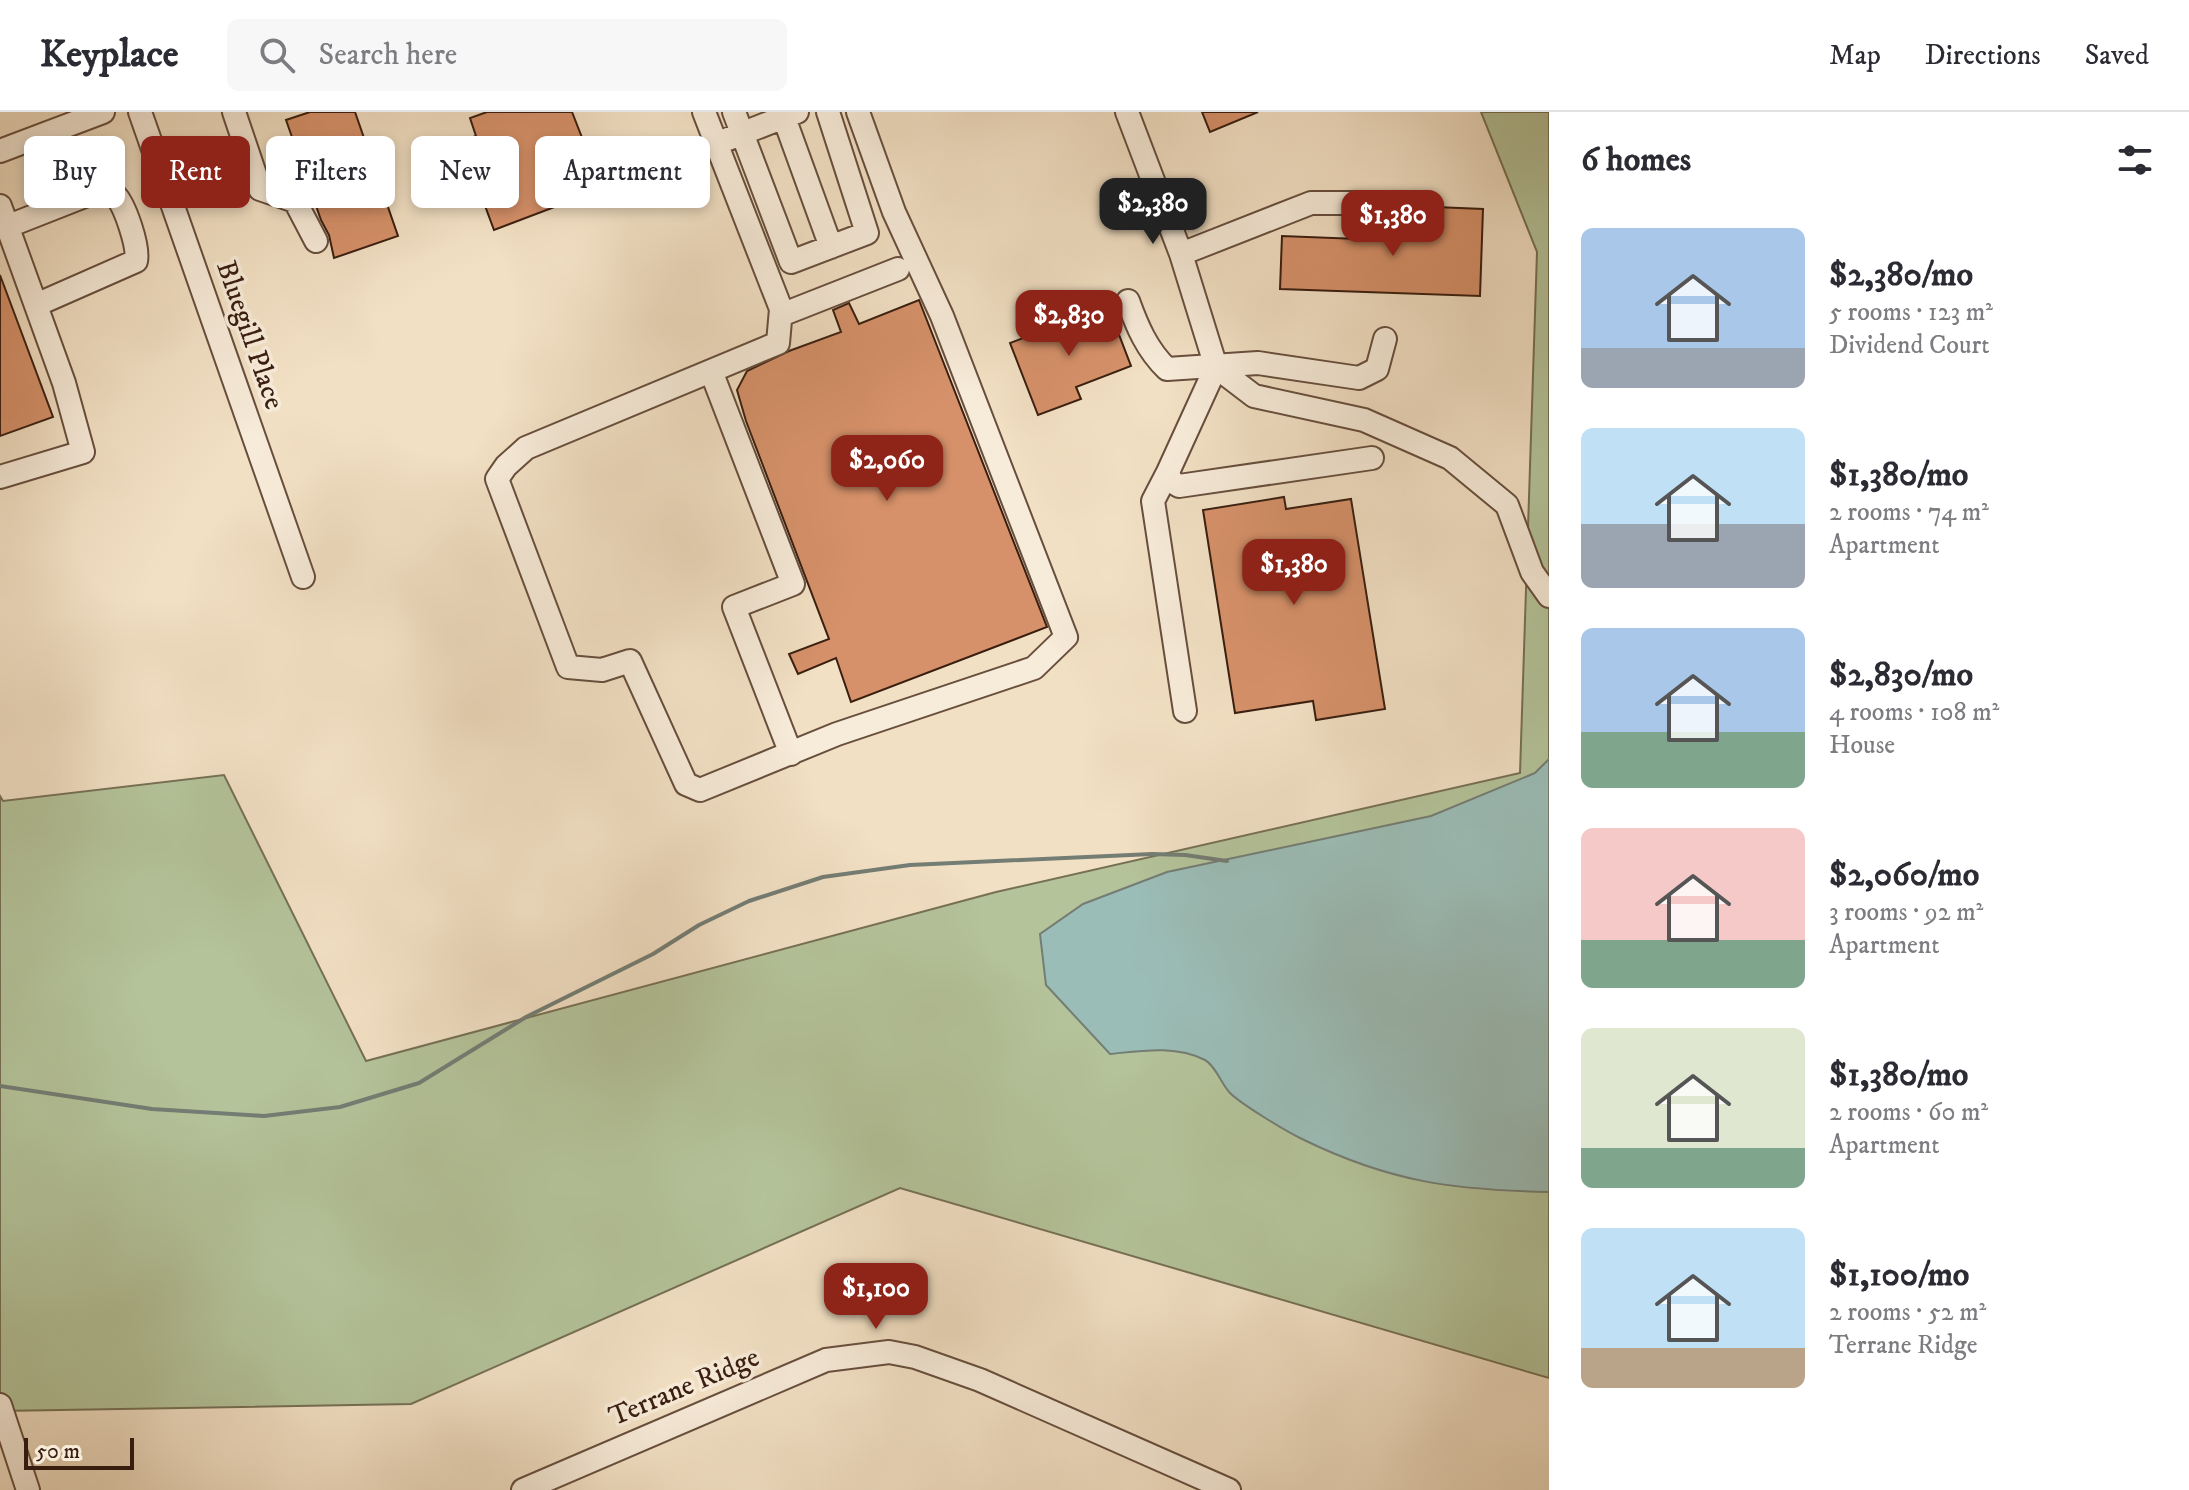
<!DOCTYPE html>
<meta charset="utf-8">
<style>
body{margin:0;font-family:"IM FELL DW Pica",serif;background:#f7f7f7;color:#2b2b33;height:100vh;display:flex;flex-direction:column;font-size:30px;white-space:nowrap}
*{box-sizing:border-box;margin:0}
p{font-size:26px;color:#7c7c81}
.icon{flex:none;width:44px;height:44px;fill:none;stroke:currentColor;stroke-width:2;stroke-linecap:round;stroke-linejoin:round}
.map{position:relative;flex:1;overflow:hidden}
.side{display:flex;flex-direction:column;background:#fff;width:640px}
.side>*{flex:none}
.hud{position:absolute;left:24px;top:24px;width:760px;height:72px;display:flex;gap:16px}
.scale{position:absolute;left:24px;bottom:20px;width:110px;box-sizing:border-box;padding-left:8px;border:4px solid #391e10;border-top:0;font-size:22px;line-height:28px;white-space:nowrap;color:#391e10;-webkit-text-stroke:6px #f7ebd9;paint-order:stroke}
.price{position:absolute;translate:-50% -68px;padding:0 18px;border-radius:16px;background:#8f2418;color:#fff;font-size:26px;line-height:52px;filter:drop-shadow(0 2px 4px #0008)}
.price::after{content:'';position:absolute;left:50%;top:48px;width:24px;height:18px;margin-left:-12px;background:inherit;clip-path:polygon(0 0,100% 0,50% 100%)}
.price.on{background:#222;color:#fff}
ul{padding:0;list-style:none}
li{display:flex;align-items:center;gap:24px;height:200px;padding:0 32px}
li span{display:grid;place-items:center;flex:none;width:224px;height:160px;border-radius:12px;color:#555}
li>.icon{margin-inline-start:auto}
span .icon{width:96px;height:96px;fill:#fffc;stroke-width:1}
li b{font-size:34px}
h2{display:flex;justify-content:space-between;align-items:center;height:96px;padding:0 32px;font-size:34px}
.pill{padding:0 28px;border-radius:12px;background:#fff;box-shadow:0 4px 12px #0003;font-size:28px;line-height:72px}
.pill.on{background:#8f2418;color:#fff}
header{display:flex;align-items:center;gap:48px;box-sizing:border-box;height:112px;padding:0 40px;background:#fff;border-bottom:2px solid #e1e1e2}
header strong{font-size:38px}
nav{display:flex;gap:44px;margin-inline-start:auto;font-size:28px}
.search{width:560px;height:72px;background:#f7f7f7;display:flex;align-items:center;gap:20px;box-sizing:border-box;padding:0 28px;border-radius:12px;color:#7c7c81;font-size:30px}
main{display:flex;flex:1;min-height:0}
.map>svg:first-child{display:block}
</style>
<header>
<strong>Keyplace</strong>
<div class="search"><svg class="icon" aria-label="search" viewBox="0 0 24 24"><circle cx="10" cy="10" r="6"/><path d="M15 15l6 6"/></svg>Search here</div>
<nav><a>Map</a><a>Directions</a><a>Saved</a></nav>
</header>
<main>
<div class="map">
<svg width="1549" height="1378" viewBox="0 0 1549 1378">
<rect width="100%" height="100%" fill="#f2e0c4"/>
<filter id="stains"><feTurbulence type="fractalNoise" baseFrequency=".0025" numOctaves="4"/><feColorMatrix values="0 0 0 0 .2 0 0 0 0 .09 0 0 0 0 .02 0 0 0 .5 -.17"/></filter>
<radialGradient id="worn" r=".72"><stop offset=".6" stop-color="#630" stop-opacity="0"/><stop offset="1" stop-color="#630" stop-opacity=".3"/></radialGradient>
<path fill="#b4c39a" stroke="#767055" stroke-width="2" d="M1481 0H1549V1266L900 1076 411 1292 0 1299V684L3 689 224 663 366 949 996 780 1520 661 1537 140Z"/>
<path fill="#9bbdb7" stroke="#747d74" stroke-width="2" d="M1549 647V1080C1453 1078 1390 1070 1302 1027 1287 1020 1241 992 1230 981 1221 972 1216 954 1205 948 1175 933 1141 939 1110 942L1046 873 1040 822 1083 792 1167 760 1431 704 1535 661Z"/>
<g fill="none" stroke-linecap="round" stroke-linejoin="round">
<path stroke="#747d74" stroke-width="4" d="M0 974 152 997 264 1004 340 995 419 971 526 905 653 842 699 813 749 789 823 765 910 753 1152 742 1185 743 1227 749"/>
</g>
<path fill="#d6916a" stroke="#391e10" stroke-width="2" d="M310 0H355L398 124 334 146 329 123 321 108 286 8Z
M487 0H572L588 41 567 49 581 85 494 118 461 29 476 24 470 6Z
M1202 0H1258L1210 20Z
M1411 94 1483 97 1480 184 1280 177 1282 124 1410 129Z
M0 163 53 305 0 324Z
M919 188 1047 515 851 590 836 546 798 562 789 542 829 527 746 309 737 278 747 259 789 239 841 220 833 198 849 191 859 212Z
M1108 194 1131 254 1076 275 1081 287 1038 303 1010 231Z
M1284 385 1286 397 1351 387 1385 597 1316 608 1313 589 1235 601 1203 398Z"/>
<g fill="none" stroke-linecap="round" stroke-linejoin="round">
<g stroke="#674e3d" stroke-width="26">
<path id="minor" d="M140 0 303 465
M234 0 260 77 295 89 316 129
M704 0 781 197 778 231 526 336 506 354 497 367 568 555 602 558 630 549 686 672 700 678 837 622 1034 556 1066 525 942 204 894 100 858 0
M734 0 791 150 867 121 828 0
M782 0 831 135
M1127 0 1181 142 1216 255
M728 27 797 0
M0 39 103 0
M0 94 64 271 83 340 0 365
M6 115 95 80C102 79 108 77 114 82 125 92 139 135 136 149L36 193
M1181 142 1311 91H1387
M1128 189C1137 214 1147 238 1167 257L1258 251 1359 266 1377 257 1385 227
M781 203 898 157
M1216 255 1254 284 1364 308 1450 346 1507 393 1532 460 1549 484
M1216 255 1168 360 1171 369 1179 374 1372 346
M711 259 793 472 734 495 791 642
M1168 360 1153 389 1185 599
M0 1293 28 1378
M523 1378 826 1248 889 1240 915 1245 980 1268 1229 1378"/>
</g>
<use href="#minor" stroke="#f7ebd9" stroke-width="22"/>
</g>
<g text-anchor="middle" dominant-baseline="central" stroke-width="7" stroke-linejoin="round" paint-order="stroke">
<g font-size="28" fill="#391e10" stroke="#f7ebd9">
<text transform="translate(250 223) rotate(71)">Bluegill Place</text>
<text transform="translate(684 1275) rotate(-23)">Terrane Ridge</text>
</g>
</g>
<rect width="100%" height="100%" filter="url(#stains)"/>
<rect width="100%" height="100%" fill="url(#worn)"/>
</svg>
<div class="scale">50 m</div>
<b class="price on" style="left:1153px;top:134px">$2,380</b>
<b class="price" style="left:1393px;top:146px">$1,380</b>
<b class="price" style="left:1069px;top:246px">$2,830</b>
<b class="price" style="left:887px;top:391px">$2,060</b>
<b class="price" style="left:1294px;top:495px">$1,380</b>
<b class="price" style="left:876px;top:1219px">$1,100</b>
<div class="hud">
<a class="pill">Buy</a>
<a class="pill on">Rent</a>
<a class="pill">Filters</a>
<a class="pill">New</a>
<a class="pill">Apartment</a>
</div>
</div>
<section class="side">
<h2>6 homes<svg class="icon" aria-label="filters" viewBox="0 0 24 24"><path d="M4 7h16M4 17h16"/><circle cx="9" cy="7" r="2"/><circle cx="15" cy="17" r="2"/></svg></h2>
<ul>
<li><span style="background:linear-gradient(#a9c7e8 75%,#9aa5b1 0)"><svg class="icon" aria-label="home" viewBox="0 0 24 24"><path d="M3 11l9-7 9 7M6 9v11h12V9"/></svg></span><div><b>$2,380/mo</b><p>5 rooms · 123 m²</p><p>Dividend Court</p></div></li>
<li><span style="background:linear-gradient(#bfe0f5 60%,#9aa5b1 0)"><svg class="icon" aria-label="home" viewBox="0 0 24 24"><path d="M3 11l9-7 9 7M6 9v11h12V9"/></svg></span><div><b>$1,380/mo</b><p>2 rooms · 74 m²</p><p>Apartment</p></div></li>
<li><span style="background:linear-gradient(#a9c7e8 65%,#7fa58c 0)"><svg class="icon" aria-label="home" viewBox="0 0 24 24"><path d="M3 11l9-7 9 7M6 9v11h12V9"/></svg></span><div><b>$2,830/mo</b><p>4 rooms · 108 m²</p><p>House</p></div></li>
<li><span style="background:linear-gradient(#f6c9c9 70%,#7fa58c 0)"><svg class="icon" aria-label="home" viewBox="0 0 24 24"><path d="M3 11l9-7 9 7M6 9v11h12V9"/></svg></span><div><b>$2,060/mo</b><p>3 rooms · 92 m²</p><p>Apartment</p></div></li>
<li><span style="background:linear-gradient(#dfe7d0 75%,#7fa58c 0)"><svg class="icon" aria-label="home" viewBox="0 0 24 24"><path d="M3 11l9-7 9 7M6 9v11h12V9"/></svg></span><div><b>$1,380/mo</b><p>2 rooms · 60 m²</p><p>Apartment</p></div></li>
<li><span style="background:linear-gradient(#bfe0f5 75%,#b9a48a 0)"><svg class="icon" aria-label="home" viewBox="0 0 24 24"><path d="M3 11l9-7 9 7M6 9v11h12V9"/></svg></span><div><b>$1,100/mo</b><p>2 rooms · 52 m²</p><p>Terrane Ridge</p></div></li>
</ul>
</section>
</main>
